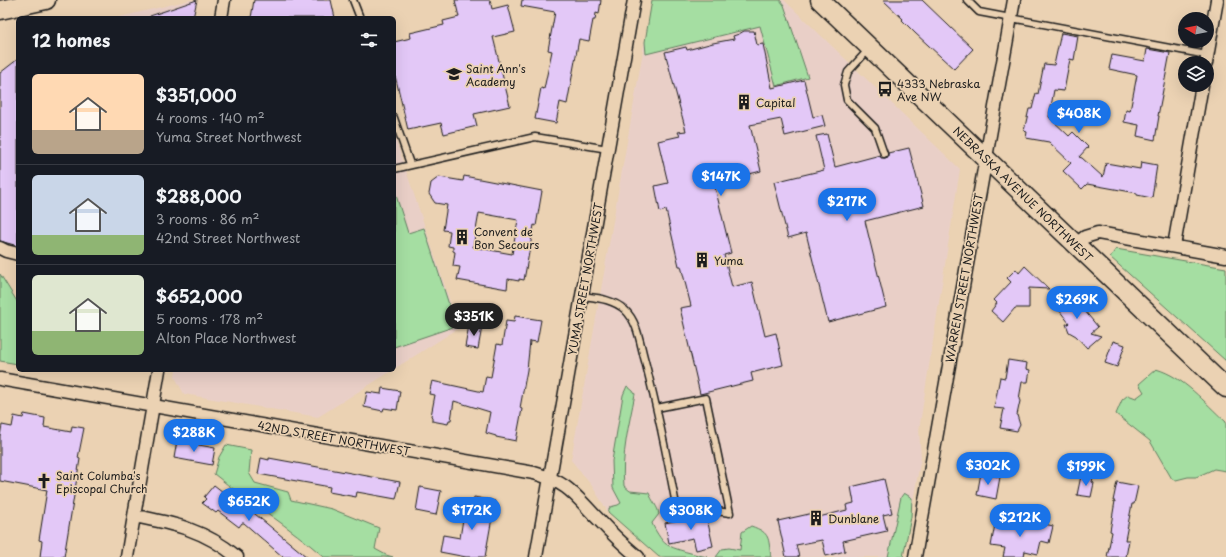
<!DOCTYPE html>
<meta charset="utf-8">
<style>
body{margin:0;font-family:"Playpen Sans",sans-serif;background:#20242c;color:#f1f3f6;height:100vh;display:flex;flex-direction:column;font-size:15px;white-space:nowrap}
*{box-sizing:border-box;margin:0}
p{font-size:13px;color:#9ea1a6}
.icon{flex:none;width:22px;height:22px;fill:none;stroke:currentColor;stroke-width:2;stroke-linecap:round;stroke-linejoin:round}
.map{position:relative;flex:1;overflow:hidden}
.side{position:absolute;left:16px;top:16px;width:380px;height:356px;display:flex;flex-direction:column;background:#171b24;border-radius:6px;box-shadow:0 4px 16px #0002}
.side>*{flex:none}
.needle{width:26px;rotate:280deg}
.buttons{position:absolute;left:1178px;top:12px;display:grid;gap:8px}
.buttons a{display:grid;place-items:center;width:36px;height:36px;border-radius:50%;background:#171b24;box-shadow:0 4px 16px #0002;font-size:20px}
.price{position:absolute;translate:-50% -34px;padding:0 9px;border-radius:14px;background:#1a73e8;color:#fff;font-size:13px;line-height:26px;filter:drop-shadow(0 1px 2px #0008)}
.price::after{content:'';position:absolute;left:50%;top:24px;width:12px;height:9px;margin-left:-6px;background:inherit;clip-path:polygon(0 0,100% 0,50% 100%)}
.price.on{background:#222;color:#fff}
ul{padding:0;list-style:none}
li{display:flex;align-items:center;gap:12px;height:100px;padding:0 16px}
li+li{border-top:1px solid #363941}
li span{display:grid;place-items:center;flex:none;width:112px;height:80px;border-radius:6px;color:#555}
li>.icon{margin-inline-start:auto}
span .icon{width:48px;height:48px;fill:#fffc;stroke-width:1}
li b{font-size:17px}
h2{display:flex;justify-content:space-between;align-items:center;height:48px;padding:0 16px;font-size:17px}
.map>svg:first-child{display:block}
</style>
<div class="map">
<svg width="1226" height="557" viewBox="0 0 1226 557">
<rect width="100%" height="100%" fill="#ebd2b3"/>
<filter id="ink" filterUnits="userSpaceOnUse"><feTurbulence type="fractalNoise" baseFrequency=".025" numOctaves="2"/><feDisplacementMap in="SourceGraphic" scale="8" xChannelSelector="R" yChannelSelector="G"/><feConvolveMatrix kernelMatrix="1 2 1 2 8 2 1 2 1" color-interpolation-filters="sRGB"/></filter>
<g filter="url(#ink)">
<path fill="#e9cfc7" d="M190 0H196L193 18H116Z
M652 0H784L960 169 919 430 921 457 903 557H659L608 512 592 486 571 460Z
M394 135 459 328 394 369Z
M176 370H393L318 417 184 394 175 377Z"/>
<path fill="#a5dea2" stroke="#607d5f" d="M652 0H780L784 5 808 77 776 86 760 26 646 54 645 42Z
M394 189 408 233 424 228 456 326 394 347Z
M1116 249 1226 268V361L1110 257Z
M0 274 18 303V364L0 361Z
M1156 369C1184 377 1204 402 1226 422V471L1214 469 1196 477H1188L1176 480 1172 479 1150 441 1116 414 1122 400 1128 395 1136 398 1144 392 1139 384Z
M627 386 633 391 635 394C629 425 621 455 624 486L630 491 649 493C652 501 658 507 659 514L652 523C653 527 662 542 666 544 672 549 698 555 707 557H659L608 512 610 507 618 505 621 503 613 488 612 461 623 395Z
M226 445 251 450 249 473 255 483 288 492 291 500 332 509 379 528 375 549 386 555 393 557H324C307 542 288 528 270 515 251 501 232 489 214 474L219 457Z
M904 493 912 498 911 517 903 557H888L901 497Z
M751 526C771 533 768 538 771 557H716L722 549 729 548 740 550 742 532Z"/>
<path fill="#e3c8f7" stroke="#1c1c1c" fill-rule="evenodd" d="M197 0 193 18H150V16Z
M254 0H331L335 18H251Z
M455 0H490L492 9 508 5 515 32 493 37 510 106 474 114 477 126 444 134 441 123 408 130 394 71V42L411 38 410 33 444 25 443 21 459 17Z
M522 0H601L599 14 596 13 595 20H593L589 41 579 39 567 104 560 102 556 123 535 119 541 88 544 89 552 51 548 50 555 12 521 6Z
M883 0H922L973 49 954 69 915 33 902 20 903 19Z
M744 31H754L757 45 763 44 772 88 804 80 813 117 822 115 825 126 785 136 781 119 750 125 761 171 714 183 731 253 724 255 732 287 752 282 765 336 776 333 783 365 751 373 753 381 700 394 680 308 691 306 681 266H679L666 210 660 212 655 186 668 183 658 141 680 136 678 132 686 131 665 52 686 47 687 50 713 43 734 39 733 36 739 34Z
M1061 33 1078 36 1074 60 1070 59 1064 91 1054 90 1049 117 1069 136 1073 132 1088 147 1079 157 1082 158 1103 177 1106 163 1140 169 1141 162 1157 165 1152 198 1137 195V193L1087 184 1082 189 1063 171 1071 163 1049 142 1026 138 1027 132 1024 131 1029 109H1032L1036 93 1038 94 1044 64 1054 65Z
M1147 49 1170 53 1158 116H1159L1155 140 1137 136 1139 125 1124 122 1126 110 1130 111 1137 75 1109 69 1112 55 1145 61Z
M18 59V246L0 241V73Z
M827 134 835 167 880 155 881 158H885L888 157V153L909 148 924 206 865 221 886 307 828 322 806 233 788 238 774 182 824 170 816 136Z
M464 176 542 191 536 226 534 225 524 280 519 279V281L508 279 507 289 457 280 460 267 453 266 455 252 453 251V247L448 246 450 231 443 230 447 205 435 203 429 194 431 183 439 177 463 181ZM479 213 518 220 512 254 473 247Z
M1025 266 1049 289 1029 288V308H1015L1003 322 991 311 997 303 994 300 1011 282 1007 278 1016 269 1019 273Z
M1070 293 1098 327 1091 333 1101 336 1087 348 1076 336 1069 332 1066 324H1068L1069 323 1059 310 1055 297Z
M515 316 541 320 537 342 530 341 527 370 520 408 522 409 516 441 496 437V436L486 433 490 412 454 401 451 420H449L448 424 432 421V417L431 416 435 395 429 394 432 381 483 392 486 376 491 377 497 344 502 345 506 321 514 322Z
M469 325 482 327 478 349 465 347Z
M1113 341 1125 345 1117 367 1105 363Z
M1008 360 1027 363 1026 369 1030 370 1028 382H1022L1019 399 1020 401 1017 415 1020 425 1017 431 1000 428 1004 409 994 408 1000 377 1005 378Z
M382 388 400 391 397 410 384 408 383 411 364 407 367 392 381 394Z
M24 414 45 418 44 427 71 432 72 426 84 428 78 458 80 459 64 557H40L42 541 39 540 47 490 0 481V436L2 425 12 427 14 416 23 418Z
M177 441 215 448 212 465 174 458Z
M261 458 269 460V458L400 482 396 499 357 492 356 497 329 492 330 487 258 474Z
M981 473 1000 477 996 499 977 495Z
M1081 476 1093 478 1092 482 1094 483 1091 497 1077 495Z
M884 479 892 513 883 515 887 531 843 541 845 551 826 556 822 540 796 545 799 557H786L778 521 818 512 819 517 847 510 846 505 854 503 851 487Z
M1117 482 1138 486 1134 504H1132L1125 540H1129L1126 557H1107L1112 532 1110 531 1115 501H1113Z
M214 485 236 502 238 500 307 557H283L244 523H242L239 527 218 511 216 513 202 503 206 499 204 497Z
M420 487 441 491 436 515 416 511Z
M474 497 495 501 485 557H466L440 552 443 535 460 538 466 500 473 502Z
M706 514 713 546 696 550 693 538 669 543 665 523Z
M996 519 1039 528 1040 523 1053 526 1049 543 1041 541 1038 554 1025 551 1024 557H1003L1005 548 991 546Z"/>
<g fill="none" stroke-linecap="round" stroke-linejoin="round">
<g stroke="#1c1c1c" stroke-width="9">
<path id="service" d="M353 0 360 18
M967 0 979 12 1207 55
M869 49 848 72 844 85 847 100 875 128 884 154
M394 118 410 164
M394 169 535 137 608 149
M582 296C597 298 613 299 625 310 638 322 640 344 645 361 657 408 667 456 676 505L730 513 706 398 657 408"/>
</g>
<g stroke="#1c1c1c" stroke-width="15">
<path id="minor" d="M221 18 224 0
M1206 63 1217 0
M1076 244 1085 237 1098 233 1226 256
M1174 246 1202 85
M0 248 6 251 18 254
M0 379 534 473C570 483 575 496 600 521 612 534 625 546 638 557
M134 516C173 523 205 530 237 557
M127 557 159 370
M536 557 634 0
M915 557 1014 0"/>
</g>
<g stroke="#1c1c1c" stroke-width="21">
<path id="primary" d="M820 0 1226 388
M0 10 46 0"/>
</g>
<use href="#service" stroke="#ebd2b3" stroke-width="6"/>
<use href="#minor" stroke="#ebd2b3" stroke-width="12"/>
<use href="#primary" stroke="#ebd2b3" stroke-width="18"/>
</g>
</g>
<defs>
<g id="school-bare" transform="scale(1.2)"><path d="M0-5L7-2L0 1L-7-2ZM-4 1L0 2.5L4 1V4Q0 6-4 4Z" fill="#1c1c1c" stroke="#ebd2b3" stroke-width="2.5" paint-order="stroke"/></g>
<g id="bus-bare" transform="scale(1.2)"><path d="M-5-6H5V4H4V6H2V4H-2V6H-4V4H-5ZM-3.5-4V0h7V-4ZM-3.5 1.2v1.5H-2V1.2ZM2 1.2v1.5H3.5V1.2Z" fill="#1c1c1c" stroke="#ebd2b3" stroke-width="2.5" paint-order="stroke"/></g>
<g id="building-bare" transform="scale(1.2)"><path d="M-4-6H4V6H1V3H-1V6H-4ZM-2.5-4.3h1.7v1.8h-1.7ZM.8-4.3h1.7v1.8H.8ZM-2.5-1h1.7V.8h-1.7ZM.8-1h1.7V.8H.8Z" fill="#1c1c1c" stroke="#ebd2b3" stroke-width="2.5" paint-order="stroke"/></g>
<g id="church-bare" transform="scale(1.2)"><path d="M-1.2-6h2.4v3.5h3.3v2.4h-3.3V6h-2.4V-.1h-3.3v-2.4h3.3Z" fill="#1c1c1c" stroke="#ebd2b3" stroke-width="2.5" paint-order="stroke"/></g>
</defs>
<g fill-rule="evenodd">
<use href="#school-bare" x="454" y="74"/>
<use href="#bus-bare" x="885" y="89"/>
<use href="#building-bare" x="744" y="102"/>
<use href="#building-bare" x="462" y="237"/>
<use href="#building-bare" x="702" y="260"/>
<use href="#church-bare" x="44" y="481"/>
<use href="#building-bare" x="816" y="518"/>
</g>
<g text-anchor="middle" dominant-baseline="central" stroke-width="3.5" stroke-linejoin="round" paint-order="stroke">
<g font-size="11" fill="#1c1c1c" stroke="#ebd2b3" text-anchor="start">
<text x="466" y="68">Saint Ann's<tspan x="466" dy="13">Academy</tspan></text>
<text x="897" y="83">4333 Nebraska<tspan x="897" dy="13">Ave NW</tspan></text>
<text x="756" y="102">Capital</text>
<text x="474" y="231">Convent de<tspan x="474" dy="13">Bon Secours</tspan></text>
<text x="714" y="260">Yuma</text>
<text x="56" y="475">Saint Columba's<tspan x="56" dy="13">Episcopal Church</tspan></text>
<text x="828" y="518">Dunblane</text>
</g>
<g font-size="11" fill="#1c1c1c" stroke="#ebd2b3">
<text transform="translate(1023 194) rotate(44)">NEBRASKA AVENUE NORTHWEST</text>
<text transform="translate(964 278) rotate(-80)">WARREN STREET NORTHWEST</text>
<text transform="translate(585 279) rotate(-80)">YUMA STREET NORTHWEST</text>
<text transform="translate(334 438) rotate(10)">42ND STREET NORTHWEST</text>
</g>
</g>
</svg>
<div class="buttons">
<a><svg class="needle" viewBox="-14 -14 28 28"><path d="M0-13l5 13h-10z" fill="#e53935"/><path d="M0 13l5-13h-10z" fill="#9ea1a6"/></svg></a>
<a><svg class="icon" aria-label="layers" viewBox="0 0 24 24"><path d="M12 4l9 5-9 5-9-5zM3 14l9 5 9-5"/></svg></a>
</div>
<b class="price" style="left:1079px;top:134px">$408K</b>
<b class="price" style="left:721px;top:197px">$147K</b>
<b class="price" style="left:847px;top:222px">$217K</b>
<b class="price" style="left:1077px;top:320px">$269K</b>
<b class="price on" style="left:474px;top:337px">$351K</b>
<b class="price" style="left:194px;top:453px">$288K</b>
<b class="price" style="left:988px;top:486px">$302K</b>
<b class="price" style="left:1086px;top:487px">$199K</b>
<b class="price" style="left:249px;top:522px">$652K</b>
<b class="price" style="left:472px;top:531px">$172K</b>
<b class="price" style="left:691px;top:531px">$308K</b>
<b class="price" style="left:1020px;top:538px">$212K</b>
<section class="side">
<h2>12 homes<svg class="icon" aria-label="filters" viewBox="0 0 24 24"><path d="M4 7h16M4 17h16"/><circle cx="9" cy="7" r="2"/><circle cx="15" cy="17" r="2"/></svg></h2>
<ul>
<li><span style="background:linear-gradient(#ffd9b3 70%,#b9a48a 0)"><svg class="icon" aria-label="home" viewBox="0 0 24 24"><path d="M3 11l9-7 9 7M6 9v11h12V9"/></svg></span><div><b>$351,000</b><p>4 rooms · 140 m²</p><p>Yuma Street Northwest</p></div></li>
<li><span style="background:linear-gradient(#c9d6e8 75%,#8fb573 0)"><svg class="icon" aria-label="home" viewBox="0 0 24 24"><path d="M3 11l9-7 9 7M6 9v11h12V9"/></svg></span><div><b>$288,000</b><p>3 rooms · 86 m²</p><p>42nd Street Northwest</p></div></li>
<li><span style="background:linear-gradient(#dfe7d0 70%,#8fb573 0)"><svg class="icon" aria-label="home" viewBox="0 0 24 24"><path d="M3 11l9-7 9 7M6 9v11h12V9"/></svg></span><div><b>$652,000</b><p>5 rooms · 178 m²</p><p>Alton Place Northwest</p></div></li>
</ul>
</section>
</div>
